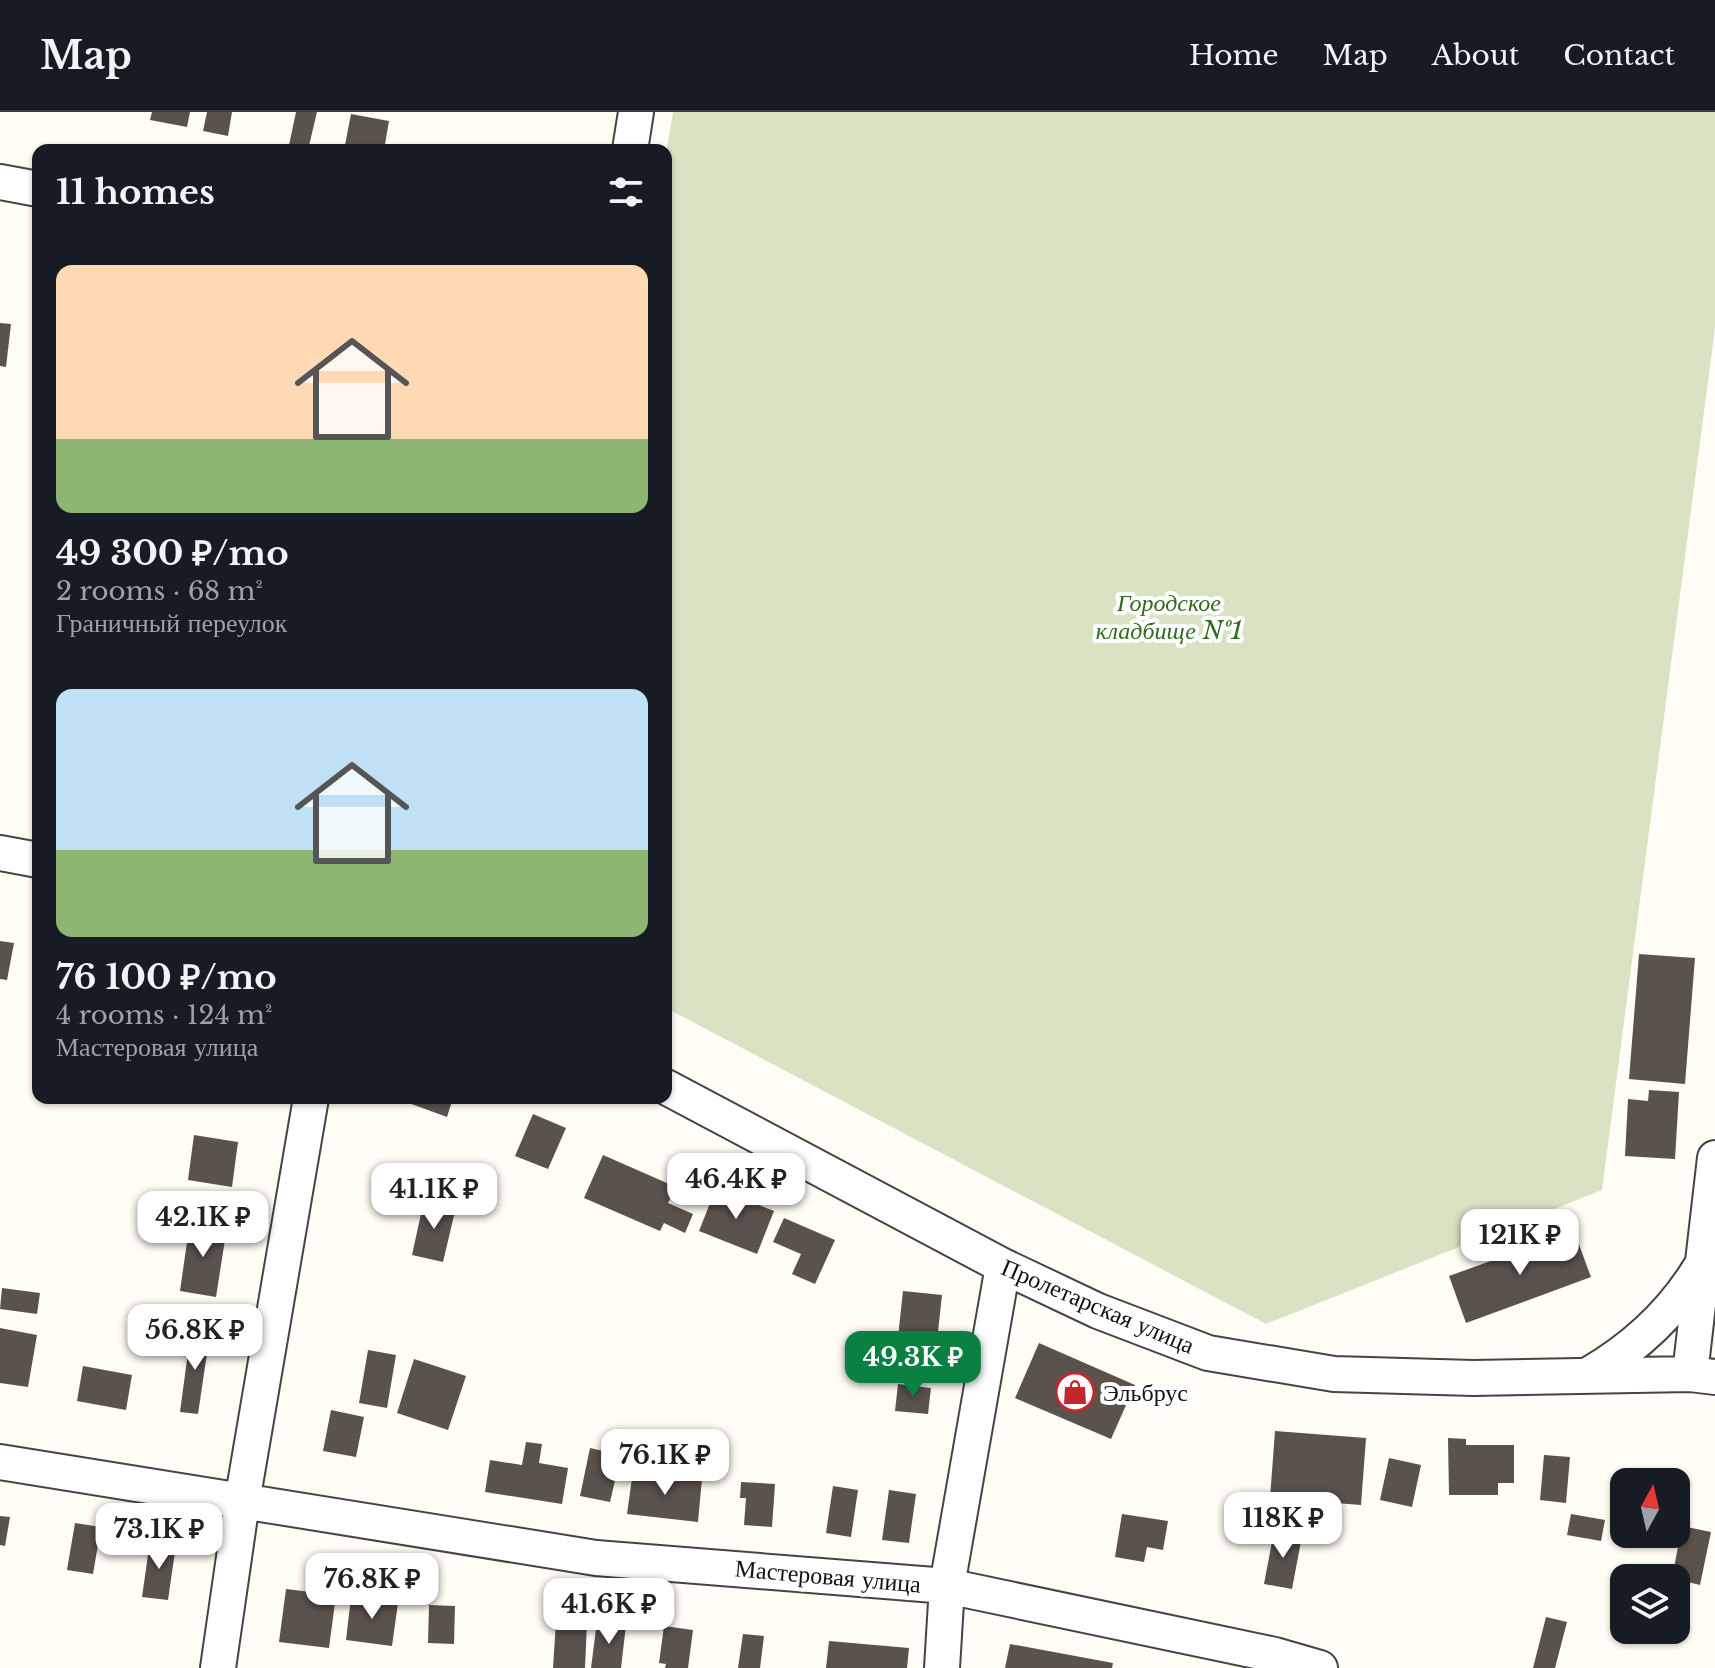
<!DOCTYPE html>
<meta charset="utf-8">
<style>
body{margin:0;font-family:"Libre Baskerville",serif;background:#242831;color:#f1f3f6;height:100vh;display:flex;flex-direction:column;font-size:30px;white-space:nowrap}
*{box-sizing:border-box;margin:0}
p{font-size:26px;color:#9ea1a6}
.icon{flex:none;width:44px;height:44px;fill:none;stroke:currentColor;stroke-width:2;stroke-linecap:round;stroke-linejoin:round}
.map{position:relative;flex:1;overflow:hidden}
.side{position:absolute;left:32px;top:32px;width:640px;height:960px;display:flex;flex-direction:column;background:#171b24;border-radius:16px;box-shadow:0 2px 6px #0004}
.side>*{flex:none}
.needle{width:52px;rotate:8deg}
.fabs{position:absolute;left:1610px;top:1356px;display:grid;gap:16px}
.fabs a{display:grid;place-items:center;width:80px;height:80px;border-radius:16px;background:#171b24;box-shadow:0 2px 6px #0004;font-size:40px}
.price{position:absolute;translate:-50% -68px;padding:0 18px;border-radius:16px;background:#fff;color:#222;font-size:26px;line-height:52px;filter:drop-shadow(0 2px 4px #0008)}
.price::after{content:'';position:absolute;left:50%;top:48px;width:24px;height:18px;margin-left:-12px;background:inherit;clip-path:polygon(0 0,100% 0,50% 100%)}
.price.current{background:#0b8043;color:#fff}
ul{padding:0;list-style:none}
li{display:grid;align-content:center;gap:16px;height:424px;padding:0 24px}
li span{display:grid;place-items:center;height:248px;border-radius:16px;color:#555}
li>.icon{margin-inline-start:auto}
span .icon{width:144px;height:144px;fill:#fffc;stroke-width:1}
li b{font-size:34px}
h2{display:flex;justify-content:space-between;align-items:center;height:96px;padding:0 24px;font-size:34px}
header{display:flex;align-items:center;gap:48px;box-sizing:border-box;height:112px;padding:0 40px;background:#171b24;border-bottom:2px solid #363941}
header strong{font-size:38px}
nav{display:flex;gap:44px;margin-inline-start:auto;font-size:28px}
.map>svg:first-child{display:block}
</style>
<header>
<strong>Map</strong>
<nav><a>Home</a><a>Map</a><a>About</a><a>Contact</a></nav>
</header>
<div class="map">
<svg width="1715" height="1556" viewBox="0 0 1715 1556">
<rect width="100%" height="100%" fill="#fffdf5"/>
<path fill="#d9e3c4" d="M673 0H1715V216L1602 1078 1266 1212 666 896V42Z"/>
<path fill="#5a524d" d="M152 0H190L187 15 150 8Z
M207 0H232L228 24 203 19Z
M296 0H317L308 38H288Z
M351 2 389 9 384 38H344Z
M36 182H38V211L32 209Z
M0 211 11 212 6 255 0 254Z
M0 829 14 831 7 868 0 867Z
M1639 842 1695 846 1685 972 1629 967Z
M1649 978 1679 980 1675 1047 1625 1044 1628 987 1648 989Z
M395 986H453L447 1005Z
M533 1002 566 1016 548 1057 515 1044Z
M194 1023 238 1030 232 1075 188 1068Z
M603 1043 676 1075 668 1091 693 1102 685 1121 664 1111 660 1119 584 1086Z
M716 1076 774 1099 757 1142 699 1119Z
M424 1088 456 1095 443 1150 412 1143Z
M784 1106 835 1128 815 1172 792 1162 801 1142 773 1130Z
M190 1109 227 1115 216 1185 180 1179Z
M1574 1119 1591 1165 1466 1211 1449 1164Z
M2 1176 40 1181 37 1202 0 1197Z
M903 1179 942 1183 937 1229 898 1225Z
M0 1216 37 1223 28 1275 0 1271Z
M191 1218 210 1221 198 1302 180 1300Z
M1039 1231 1135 1273 1111 1327 1015 1286Z
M368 1238 396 1243 387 1296 359 1291Z
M414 1247 466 1264 448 1318 397 1301Z
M83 1254 132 1263 126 1298 77 1289Z
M898 1272 931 1276 928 1302 895 1299Z
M331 1298 364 1305 356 1345 323 1339Z
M1275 1319 1366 1326 1361 1393 1270 1386Z
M1448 1326 1466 1327V1333H1514V1371H1498V1383H1449Z
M526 1330 542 1332 539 1351 568 1356 562 1392 485 1380 490 1348 522 1353Z
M590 1336 621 1343 610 1390 580 1384Z
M1544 1343 1570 1345 1566 1391 1540 1388Z
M1389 1346 1421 1353 1412 1395 1380 1388Z
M1638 1357 1684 1363 1679 1394H1676V1370H1636Z
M633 1359 702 1367 698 1410 627 1402Z
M741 1370 775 1372 772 1415 744 1413 746 1386H740Z
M833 1374 858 1378 851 1425 826 1421Z
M889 1378 916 1382 909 1431 882 1428Z
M1122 1402 1168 1409 1163 1438 1147 1435 1144 1450 1115 1445Z
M1571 1402 1605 1408 1601 1429 1567 1423Z
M0 1404 10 1405 5 1434 0 1433Z
M75 1411 101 1415 93 1462 67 1458Z
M1682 1414 1711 1420 1700 1473 1672 1466Z
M1274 1419 1302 1424 1292 1477 1264 1472Z
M150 1429 176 1433 168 1488 142 1485Z
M286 1477 336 1483 329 1536 279 1530Z
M351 1485 398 1491 392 1534 346 1528Z
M429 1493 455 1494 454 1532 428 1531Z
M1546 1505 1567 1510 1555 1556H1533Z
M556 1509 587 1511 585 1556H553Z
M597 1509 626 1513 621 1556H591Z
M664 1514 693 1518 688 1556H665L666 1552 659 1551Z
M743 1522 764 1524 760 1556H738Z
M829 1529 909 1536 907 1556H826Z
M1010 1532 1113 1551 1112 1556H1005Z"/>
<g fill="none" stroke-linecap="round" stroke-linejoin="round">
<g stroke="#444" stroke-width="38">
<path id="minor" d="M630 38 636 0
M0 70 38 77
M0 741 38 748
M666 975 1003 1154 1098 1199 1208 1241 1334 1262 1473 1266 1690 1262 1715 1265
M1590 1262C1636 1235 1672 1202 1700 1156
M1690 1262 1715 1046
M0 1350 596 1446 947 1474 1275 1543 1320 1556
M218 1556 242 1390 311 986
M942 1556 947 1474 1003 1154"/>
</g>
<use href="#minor" stroke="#fff" stroke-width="34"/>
</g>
<defs>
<g id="shop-ring" transform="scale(2)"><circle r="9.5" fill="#fff" stroke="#c4262e" stroke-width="1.5"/><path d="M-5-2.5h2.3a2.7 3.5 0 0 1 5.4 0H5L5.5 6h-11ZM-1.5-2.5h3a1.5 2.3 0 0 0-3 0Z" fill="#c4262e"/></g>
</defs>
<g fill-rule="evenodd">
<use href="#shop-ring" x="1075" y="1280"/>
</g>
<g text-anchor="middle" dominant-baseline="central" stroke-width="8" stroke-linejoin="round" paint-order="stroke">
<g font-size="24" font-style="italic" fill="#2f6b1f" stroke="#fff">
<text x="1169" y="490">Городское<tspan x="1169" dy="28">кладбище №1</tspan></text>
</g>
<g font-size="24" fill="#111" stroke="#fff">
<text transform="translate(1098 1194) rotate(23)">Пролетарская улица</text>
<text transform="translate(828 1464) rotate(5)">Мастеровая улица</text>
</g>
<g font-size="24" fill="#111" stroke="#fff" text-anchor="start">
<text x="1103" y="1280">Эльбрус</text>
</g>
</g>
</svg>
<div class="fabs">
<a><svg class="needle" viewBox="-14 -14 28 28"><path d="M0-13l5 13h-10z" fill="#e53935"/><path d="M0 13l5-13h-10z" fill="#9ea1a6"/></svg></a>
<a><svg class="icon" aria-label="layers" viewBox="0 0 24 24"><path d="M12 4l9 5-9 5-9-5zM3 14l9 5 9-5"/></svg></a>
</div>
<b class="price" style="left:736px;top:1109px">46.4K ₽</b>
<b class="price" style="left:434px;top:1119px">41.1K ₽</b>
<b class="price" style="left:203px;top:1147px">42.1K ₽</b>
<b class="price" style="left:1520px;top:1165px">121K ₽</b>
<b class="price" style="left:195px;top:1260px">56.8K ₽</b>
<b class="price current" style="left:913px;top:1287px">49.3K ₽</b>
<b class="price" style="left:665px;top:1385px">76.1K ₽</b>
<b class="price" style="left:1283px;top:1448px">118K ₽</b>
<b class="price" style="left:159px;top:1459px">73.1K ₽</b>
<b class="price" style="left:372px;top:1509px">76.8K ₽</b>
<b class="price" style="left:609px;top:1534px">41.6K ₽</b>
<section class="side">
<h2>11 homes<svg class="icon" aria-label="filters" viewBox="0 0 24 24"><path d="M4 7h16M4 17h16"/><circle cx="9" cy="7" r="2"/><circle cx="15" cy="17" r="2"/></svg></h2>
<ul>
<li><span style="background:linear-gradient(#ffd9b3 70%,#8fb573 0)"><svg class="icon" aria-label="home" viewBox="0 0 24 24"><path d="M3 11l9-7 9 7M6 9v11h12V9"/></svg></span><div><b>49 300 ₽/mo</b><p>2 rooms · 68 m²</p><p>Граничный переулок</p></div></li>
<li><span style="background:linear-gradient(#bfe0f5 65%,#8fb573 0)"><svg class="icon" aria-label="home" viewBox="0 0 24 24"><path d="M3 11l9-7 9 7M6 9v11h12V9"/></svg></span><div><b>76 100 ₽/mo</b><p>4 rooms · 124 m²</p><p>Мастеровая улица</p></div></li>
</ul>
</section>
</div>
